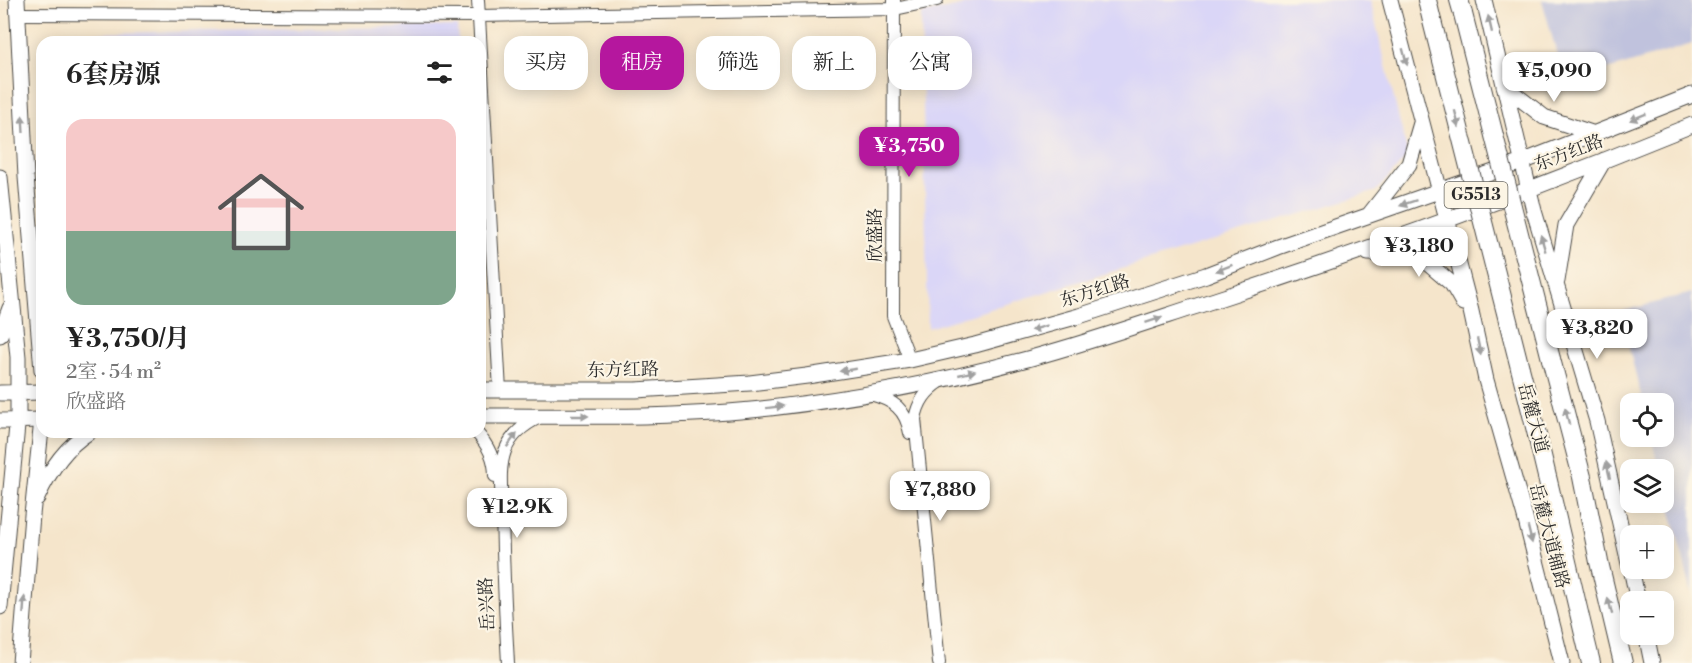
<!DOCTYPE html>
<html lang="zh">
<meta charset="utf-8">
<style>
body{margin:0;font-family:"Libre Bodoni","Noto Serif SC",serif;background:#f2f2f2;color:#222;height:100vh;display:flex;flex-direction:column;font-size:22px;white-space:nowrap}
*{box-sizing:border-box;margin:0}
p{font-size:20px;color:#767676}
.icon{flex:none;width:33px;height:33px;fill:none;stroke:currentColor;stroke-width:2;stroke-linecap:round;stroke-linejoin:round}
.map{position:relative;flex:1;overflow:hidden}
.side{position:absolute;left:36px;top:36px;width:450px;height:402px;display:flex;flex-direction:column;background:#fff;border-radius:18px;box-shadow:0 3px 15px #0003}
.side>*{flex:none}
.banner{position:absolute;left:504px;top:36px;width:570px;height:54px;display:flex;gap:12px}
.controls{position:absolute;left:1620px;top:393px;display:grid;gap:12px}
.controls a{display:grid;place-items:center;width:54px;height:54px;border-radius:12px;background:#fff;box-shadow:0 3px 15px #0003;font-size:30px}
.price{position:absolute;translate:-50% -51px;padding:0 14px;border-radius:12px;background:#fff;color:#222;font-size:20px;line-height:39px;filter:drop-shadow(0 2px 3px #0008)}
.price::after{content:'';position:absolute;left:50%;top:36px;width:18px;height:14px;margin-left:-9px;background:inherit;clip-path:polygon(0 0,100% 0,50% 100%)}
.price.current{background:#b5179e;color:#fff}
ul{padding:0;list-style:none}
li{display:grid;align-content:center;gap:12px;height:318px;padding:0 30px}
li span{display:grid;place-items:center;height:186px;border-radius:18px;color:#555}
li>.icon{margin-inline-start:auto}
span .icon{width:108px;height:108px;fill:#fffc;stroke-width:1}
li b{font-size:26px}
h2{display:flex;justify-content:space-between;align-items:center;height:72px;padding:0 30px;font-size:26px}
.tag{padding:0 21px;border-radius:18px;background:#fff;box-shadow:0 3px 15px #0003;font-size:21px;line-height:54px}
.tag.current{background:#b5179e;color:#fff}
.map>svg:first-child{display:block}
</style>
<div class="map">
<svg width="1692" height="663" viewBox="0 0 1692 663">
<rect width="100%" height="100%" fill="#fcf5e5"/>
<filter id="ink" filterUnits="userSpaceOnUse"><feTurbulence type="fractalNoise" baseFrequency=".0167" numOctaves="2"/><feDisplacementMap in="SourceGraphic" scale="12" xChannelSelector="R" yChannelSelector="G"/><feConvolveMatrix kernelMatrix="1 2 1 2 8 2 1 2 1" color-interpolation-filters="sRGB"/></filter>
<filter id="wash" filterUnits="userSpaceOnUse"><feTurbulence type="fractalNoise" baseFrequency=".008" numOctaves="4" result="noise"/><feDisplacementMap in="SourceGraphic" scale="24" xChannelSelector="R" yChannelSelector="G"/><feGaussianBlur stdDeviation="1.35" result="paint"/><feColorMatrix in="noise" values="0 0 0 0 0 0 0 0 0 0 0 0 0 0 0 0 0 1.4 0 .05"/><feComposite in="paint" operator="in"/></filter>
<g filter="url(#wash)">
<rect width="100%" height="100%" fill="#f5e5cb"/>
<path fill="#dad6f7" d="M989 0H1370L1408 156 1376 191 928 328 921 14Z
M457 26 458 42H52V34Z"/>
<path fill="#c0c2dd" d="M1542 0H1692V44L1565 83Z
M1692 293V593L1664 485V470L1659 469 1651 437 1664 436V404L1643 403 1620 312Z"/>
</g>
<g filter="url(#ink)">
<g fill="none" stroke-linecap="round" stroke-linejoin="round">
<g stroke="#494743" stroke-width="14">
<path id="minor" d="M478 0 500 391
M894 0 893 316 910 360
M17 14 479 16 895 9 937 0
M870 394C893 400 906 409 910 433
M476 432C488 445 495 458 495 476
M508 663C505 612 503 562 502 511 502 492 498 470 505 451 511 435 525 424 540 417
M939 663 915 419C918 402 926 391 941 381"/>
</g>
<g stroke="#494743" stroke-width="17">
<path id="major" d="M17 0 26 177 42 370
M1390 0 1471 311 1486 380 1525 517 1562 663
M1484 0 1534 211 1597 421 1630 568
M1504 86 1544 117 1595 134
M0 177 18 357V415L0 607
M1369 215 1409 164 1421 123
M1368 253 1418 255 1452 284 1463 303
M1557 281 1566 225 1604 160
M0 335 10 308
M480 390H636L750 383 807 376 910 360 975 345 1079 316 1206 275 1278 247 1522 162 1692 95
M0 393 42 392
M480 416C577 416 674 419 770 408 858 398 946 381 1031 358 1094 341 1156 319 1218 299 1378 247 1536 189 1692 125
M0 421 42 420 32 515 20 663
M37 498C49 471 65 447 89 432
M1631 568 1638 602
M1646 634 1652 663"/>
</g>
<g stroke="#494743" stroke-width="20">
<path id="highway" d="M1427 0 1432 21
M1459 0 1463 14
M1551 359 1582 477 1599 562 1623 663
M1520 368C1546 466 1567 565 1591 663"/>
</g>
<use href="#minor" stroke="#fff" stroke-width="12"/>
<use href="#major" stroke="#fff" stroke-width="15"/>
<use href="#highway" stroke="#fff" stroke-width="18"/>
<g stroke="#494743" stroke-width="20" stroke-linecap="butt">
<path id="highway-bridge" d="M1463 14 1551 359
M1432 21 1520 368"/>
</g>
<use href="#highway-bridge" stroke="#fff" stroke-width="18"/>
</g>
<defs><path id="oneway-solid" d="M-6-.8H1V-3.2L6.5 0L1 3.2V.8H-6Z" transform="scale(1.5)"/></defs>
<g fill="#a0a0a0">
<use href="#oneway-solid" transform="translate(1490 24) rotate(-103)"/>
<use href="#oneway-solid" transform="translate(1405 57) rotate(75)"/>
<use href="#oneway-solid" transform="translate(1638 117) rotate(158)"/>
<use href="#oneway-solid" transform="translate(1457 119) rotate(76)"/>
<use href="#oneway-solid" transform="translate(23 124) rotate(-93)"/>
<use href="#oneway-solid" transform="translate(1408 203) rotate(161)"/>
<use href="#oneway-solid" transform="translate(1543 243) rotate(-106)"/>
<use href="#oneway-solid" transform="translate(1224 268) rotate(159)"/>
<use href="#oneway-solid" transform="translate(1154 320) rotate(-18)"/>
<use href="#oneway-solid" transform="translate(1039 328) rotate(164)"/>
<use href="#oneway-solid" transform="translate(1479 347) rotate(78)"/>
<use href="#oneway-solid" transform="translate(848 370) rotate(171)"/>
<use href="#oneway-solid" transform="translate(967 373) rotate(-13)"/>
<use href="#oneway-solid" transform="translate(775 407) rotate(-7)"/>
<use href="#oneway-solid" transform="translate(580 416)"/>
<use href="#oneway-solid" transform="translate(1567 416) rotate(-105)"/>
<use href="#oneway-solid" transform="translate(512 440) rotate(-54)"/>
<use href="#oneway-solid" transform="translate(1608 470) rotate(-103)"/>
<use href="#oneway-solid" transform="translate(1530 535) rotate(76)"/>
<use href="#oneway-solid" transform="translate(24 605) rotate(-86)"/>
<use href="#oneway-solid" transform="translate(1610 606) rotate(-104)"/>
</g>
</g>
<g text-anchor="middle" dominant-baseline="central" stroke-width="4.5" stroke-linejoin="round" paint-order="stroke">
<rect fill="#fcf5e5" stroke="#6a6863" stroke-width="1.5" x="1444.5" y="182" width="63" height="26" rx="4.5"/>
<g font-size="16" font-weight="bold" fill="#2b2b2b">
<text x="1476" y="195">G5513</text>
</g>
<g font-size="18" fill="#2b2b2b" stroke="#fcf5e5">
<text transform="translate(1569 153) rotate(-21)">东方红路</text>
<text transform="translate(875 235) rotate(-90)">欣盛路</text>
<text transform="translate(1095 291) rotate(-17)">东方红路</text>
<text transform="translate(623 370) rotate(-1)">东方红路</text>
<text transform="translate(1533 418) rotate(75)">岳麓大道</text>
<text transform="translate(1549 536) rotate(75)">岳麓大道辅路</text>
<text transform="translate(487 604) rotate(-93)">岳兴路</text>
</g>
</g>
</svg>
<div class="controls">
<a><svg class="icon" aria-label="locate" viewBox="0 0 24 24"><circle cx="12" cy="12" r="6"/><path d="M12 2v4M12 18v4M2 12h4M18 12h4"/></svg></a>
<a><svg class="icon" aria-label="layers" viewBox="0 0 24 24"><path d="M12 4l9 5-9 5-9-5zM3 14l9 5 9-5"/></svg></a>
<a>+</a>
<a>−</a>
</div>
<b class="price" style="left:1554px;top:103px">¥5,090</b>
<b class="price current" style="left:909px;top:178px">¥3,750</b>
<b class="price" style="left:1419px;top:278px">¥3,180</b>
<b class="price" style="left:1597px;top:360px">¥3,820</b>
<b class="price" style="left:940px;top:522px">¥7,880</b>
<b class="price" style="left:517px;top:539px">¥12.9K</b>
<div class="banner">
<a class="tag">买房</a>
<a class="tag current">租房</a>
<a class="tag">筛选</a>
<a class="tag">新上</a>
<a class="tag">公寓</a>
</div>
<section class="side">
<h2>6套房源<svg class="icon" aria-label="filters" viewBox="0 0 24 24"><path d="M4 7h16M4 17h16"/><circle cx="9" cy="7" r="2"/><circle cx="15" cy="17" r="2"/></svg></h2>
<ul>
<li><span style="background:linear-gradient(#f6c9c9 60%,#7fa58c 0)"><svg class="icon" aria-label="home" viewBox="0 0 24 24"><path d="M3 11l9-7 9 7M6 9v11h12V9"/></svg></span><div><b>¥3,750/月</b><p>2室 · 54 m²</p><p>欣盛路</p></div></li>
</ul>
</section>
</div>
